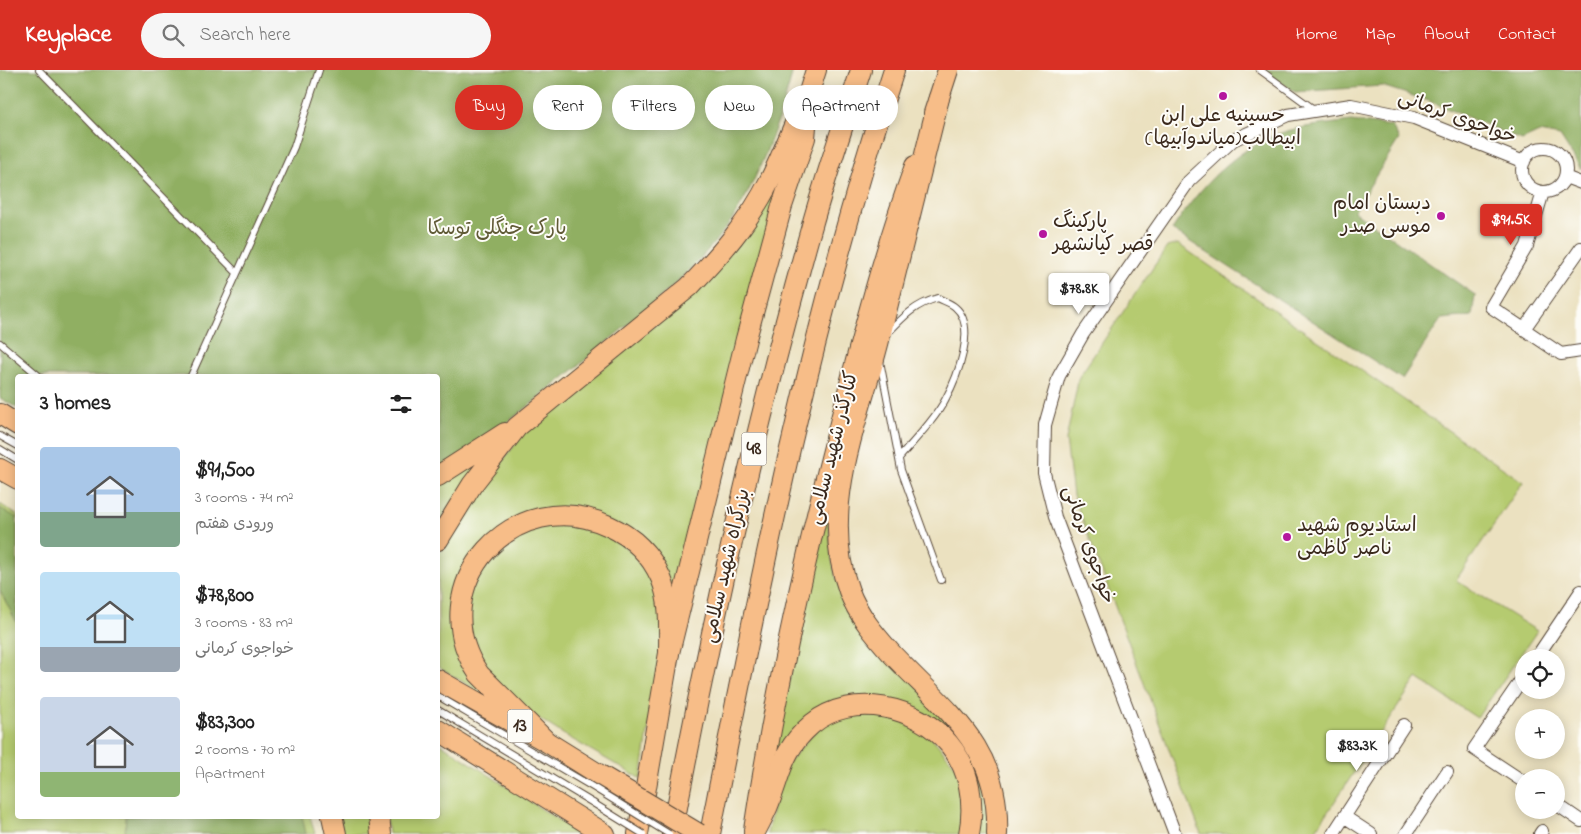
<!DOCTYPE html>
<meta charset="utf-8">
<style>
body{margin:0;font-family:"Indie Flower","Playpen Sans Arabic",sans-serif;background:#f6f6f6;color:#222;height:100vh;display:flex;flex-direction:column;font-size:19px;white-space:nowrap}
*{box-sizing:border-box;margin:0}
p{font-size:16px;color:#767676}
.icon{flex:none;width:28px;height:28px;fill:none;stroke:currentColor;stroke-width:2;stroke-linecap:round;stroke-linejoin:round}
.map{position:relative;flex:1;overflow:hidden}
.drawer{position:absolute;left:15px;top:304px;width:425px;height:445px;display:flex;flex-direction:column;background:#fff;border-radius:5px;box-shadow:0 2px 12px #0003}
.drawer>*{flex:none}
.guide{position:absolute;left:455px;top:15px;width:475px;height:45px;display:flex;gap:10px}
.fabs{position:absolute;left:1515px;top:579px;display:grid;gap:10px}
.fabs a{display:grid;place-items:center;width:50px;height:50px;border-radius:50%;background:#fff;box-shadow:0 2px 12px #0003;font-size:25px}
.price{position:absolute;translate:-50% -42px;padding:0 11px;border-radius:5px;background:#fff;color:#222;font-size:16px;line-height:32px;filter:drop-shadow(0 1px 2px #0008)}
.price::after{content:'';position:absolute;left:50%;top:30px;width:15px;height:11px;margin-left:-8px;background:inherit;clip-path:polygon(0 0,100% 0,50% 100%)}
.price.selected{background:#d93025;color:#fff}
ul{padding:0;list-style:none}
li{display:flex;align-items:center;gap:15px;height:125px;padding:0 25px}
li span{display:grid;place-items:center;flex:none;width:140px;height:100px;border-radius:5px;color:#555}
li>.icon{margin-inline-start:auto}
span .icon{width:60px;height:60px;fill:#fffc;stroke-width:1}
li b{font-size:21px}
h2{display:flex;justify-content:space-between;align-items:center;height:60px;padding:0 25px;font-size:21px}
.tag{padding:0 18px;border-radius:22px;background:#fff;box-shadow:0 2px 12px #0003;font-size:18px;line-height:45px}
.tag.selected{background:#d93025;color:#fff}
header{display:flex;align-items:center;gap:30px;box-sizing:border-box;height:70px;padding:0 25px;background:#d93025;color:#fff}
header strong{font-size:24px}
nav{display:flex;gap:28px;margin-inline-start:auto;font-size:18px}
.search{width:350px;height:45px;background:#f6f6f6;display:flex;align-items:center;gap:12px;box-sizing:border-box;padding:0 18px;border-radius:28px;color:#767676;font-size:19px}
.map>svg:first-child{display:block}
</style>
<header>
<strong>Keyplace</strong>
<div class="search"><svg class="icon" aria-label="search" viewBox="0 0 24 24"><circle cx="10" cy="10" r="6"/><path d="M15 15l6 6"/></svg>Search here</div>
<nav><a>Home</a><a>Map</a><a>About</a><a>Contact</a></nav>
</header>
<div class="map">
<svg width="1581" height="764" viewBox="0 0 1581 764">
<rect width="100%" height="100%" fill="#fdfcf7"/>
<filter id="ink" filterUnits="userSpaceOnUse"><feTurbulence type="fractalNoise" baseFrequency=".02" numOctaves="2"/><feDisplacementMap in="SourceGraphic" scale="10" xChannelSelector="R" yChannelSelector="G"/><feConvolveMatrix kernelMatrix="1 2 1 2 8 2 1 2 1" color-interpolation-filters="sRGB"/></filter>
<filter id="wash" filterUnits="userSpaceOnUse"><feTurbulence type="fractalNoise" baseFrequency=".0096" numOctaves="4" result="noise"/><feDisplacementMap in="SourceGraphic" scale="20" xChannelSelector="R" yChannelSelector="G"/><feGaussianBlur stdDeviation="1.12" result="paint"/><feColorMatrix in="noise" values="0 0 0 0 0 0 0 0 0 0 0 0 0 0 0 0 0 1.4 0 .05"/><feComposite in="paint" operator="in"/></filter>
<g filter="url(#wash)">
<rect width="100%" height="100%" fill="#ebe1c0"/>
<path fill="#b5cb6f" stroke="#787a46" d="M795 76 671 564 655 487 546 439 459 514 488 627 438 597V486L456 451 525 362 680 234Z
M1178 174 1523 412 1456 510 1537 561 1477 648 1417 608 1313 764H1201L1073 425 1066 370 1079 307 1167 177Z
M499 369 438 455V410Z
M0 434 17 445 18 746H310L315 764H0Z
M828 443 831 485 836 508 972 685 985 724 989 764H974L953 671 847 632 778 691 774 681 811 507Z
M596 454 647 493 664 554 641 709 563 664 518 635 477 592 464 538 474 502 524 457Z
M863 640 922 656 959 700 965 764H767L778 715 785 697 820 655Z
M438 672 580 764H388L386 746H438Z
M339 746H371L374 764H343Z"/>
<path fill="#90af62" stroke="#666c40" d="M0 0H793C784 39 764 92 745 128 713 187 654 233 603 275 550 320 496 363 438 402V306H18L17 338 0 328Z
M1262 0H1581V99L1560 66 1539 62 1522 70 1429 31 1382 16 1295 22Z
M1351 51 1392 56 1399 69 1354 141 1475 225 1472 246 1441 249 1402 309 1172 160C1195 123 1227 87 1268 68 1293 56 1324 55 1351 51Z
M0 438 17 448V553L0 521Z
M126 746H302L306 764H125Z"/>
</g>
<g filter="url(#ink)">
<g fill="none" stroke-linecap="round" stroke-linejoin="round">
<g stroke="#554536" stroke-width="8">
<path id="service" d="M39 0 237 203
M1260 0 1315 40
M887 264C903 247 915 234 938 228 943 231 951 233 955 237 978 256 957 308 945 330 934 351 915 369 900 387
M0 273 39 306
M880 291 901 400 941 510
M191 306 294 77 319 0
M0 366 18 376
M0 379 18 390
M438 626 596 719
M438 640 593 733"/>
</g>
<g stroke="#554536" stroke-width="14">
<path id="minor" d="M1522 100a22 22 0 1 1 44 0a22 22 0 1 1-44 0Z
M1565 107 1581 113
M1543 122 1527 176 1491 237 1561 284 1581 281
M1524 259 1581 178
M1536 588 1581 521
M1524 606 1474 679 1524 712
M1556 734 1581 751
M1345 747 1371 764
M1175 764 1055 447 1044 403 1045 355 1059 306 1083 264 1189 111 1233 70 1288 45 1351 35 1414 48 1524 92
M1333 764 1404 655
M1406 764 1447 702
M1540 764 1542 761"/>
</g>
<g stroke="#554536" stroke-width="22">
<path id="primary" d="M934 43 948 0
M754 760C775 623 805 487 840 353 862 266 884 181 915 96
M638 764 669 583 746 269 782 136 805 68 809 22 816 0"/>
</g>
<g stroke="#554536" stroke-width="22">
<path id="trunk" d="M939 28C919 109 899 189 879 270 859 350 818 439 849 521 858 545 875 565 892 584 946 641 1001 677 997 764
M0 344 18 355
M0 399 18 409
M438 406 505 363
M438 470 472 415 517 357 689 217C720 185 750 151 770 110 784 82 795 51 809 22
M438 610 547 672 600 705
M438 660 605 764
M547 672 479 604C419 516 515 411 609 456 633 467 650 483 661 508 671 532 669 558 669 583
M332 746 336 764
M379 746 381 764
M672 764C710 560 755 358 811 159 826 105 844 53 861 0
M710 764C760 507 812 249 894 0
M754 764C759 754 765 744 769 733 782 700 782 680 812 654 852 621 918 636 949 674 970 699 975 733 969 764"/>
</g>
<use href="#service" stroke="#fff" stroke-width="6"/>
<use href="#minor" stroke="#fff" stroke-width="12"/>
<use href="#primary" stroke="#f7bd88" stroke-width="20"/>
<use href="#trunk" stroke="#f7bd88" stroke-width="20"/>
<g stroke="#554536" stroke-width="8" stroke-linecap="butt">
<path id="service-bridge" d="M596 719 669 764
M593 733 643 764"/>
</g>
<g stroke="#554536" stroke-width="22" stroke-linecap="butt">
<path id="trunk-bridge" d="M600 705 699 764"/>
</g>
<use href="#service-bridge" stroke="#fff" stroke-width="6"/>
<use href="#trunk-bridge" stroke="#f7bd88" stroke-width="20"/>
</g>
</g>
<g fill="#b5179e" stroke="#fdfcf7" stroke-width="2">
<circle cx="1223" cy="26" r="5"/>
<circle cx="1441" cy="146" r="5"/>
<circle cx="1043" cy="164" r="5"/>
<circle cx="1287" cy="467" r="5"/>
</g>
<g text-anchor="middle" dominant-baseline="central" stroke-width="4" stroke-linejoin="round" paint-order="stroke">
<g fill="#fdfcf7" stroke="#75695f" stroke-width="1">
<rect x="741.5" y="362.5" width="25" height="33" rx="4"/>
<rect x="507.5" y="639.5" width="25" height="33" rx="4"/>
</g>
<g font-size="19" font-weight="bold" fill="#3b2a1e">
<text x="754" y="379">48</text>
<text x="520" y="656">13</text>
</g>
<g font-size="20" fill="#3b2a1e" stroke="#fdfcf7" text-anchor="start">
<text x="1223" y="46" text-anchor="middle">حسینیه علی ابن<tspan x="1223" dy="23">ابیطالب(میاندوآبیها)</tspan></text>
<text x="1431" y="134" text-anchor="end">دبستان امام<tspan x="1431" dy="23">موسی صدر</tspan></text>
<text x="1053" y="152">پارکینگ<tspan x="1053" dy="23">قصر کیانشهر</tspan></text>
<text x="1297" y="456">استادیوم شهید<tspan x="1297" dy="23">ناصر کاظمی</tspan></text>
</g>
<g font-size="20" fill="#3b2a1e" stroke="#fdfcf7">
<text transform="translate(1457 48) rotate(20)">خواجوی کرمانی</text>
<text transform="translate(834 378) rotate(-76)">کنارگذر شهید سلامی</text>
<text transform="translate(1088 475) rotate(71)">خواجوی کرمانی</text>
<text transform="translate(727 496) rotate(-77)">بزرگراه شهید سلامی</text>
</g>
<g font-size="20" fill="#605a36" stroke="#fdfcf7">
<text x="497" y="159">پارک جنگلی توسکا</text>
</g>
</g>
</svg>
<div class="fabs">
<a><svg class="icon" aria-label="locate" viewBox="0 0 24 24"><circle cx="12" cy="12" r="6"/><path d="M12 2v4M12 18v4M2 12h4M18 12h4"/></svg></a>
<a>+</a>
<a>−</a>
</div>
<b class="price selected" style="left:1511px;top:176px">$91.5K</b>
<b class="price" style="left:1079px;top:245px">$78.8K</b>
<b class="price" style="left:1357px;top:702px">$83.3K</b>
<div class="guide">
<a class="tag selected">Buy</a>
<a class="tag">Rent</a>
<a class="tag">Filters</a>
<a class="tag">New</a>
<a class="tag">Apartment</a>
</div>
<section class="drawer">
<h2>3 homes<svg class="icon" aria-label="filters" viewBox="0 0 24 24"><path d="M4 7h16M4 17h16"/><circle cx="9" cy="7" r="2"/><circle cx="15" cy="17" r="2"/></svg></h2>
<ul>
<li><span style="background:linear-gradient(#a9c7e8 65%,#7fa58c 0)"><svg class="icon" aria-label="home" viewBox="0 0 24 24"><path d="M3 11l9-7 9 7M6 9v11h12V9"/></svg></span><div><b>$91,500</b><p>3 rooms · 74 m²</p><p>ورودی هفتم</p></div></li>
<li><span style="background:linear-gradient(#bfe0f5 75%,#9aa5b1 0)"><svg class="icon" aria-label="home" viewBox="0 0 24 24"><path d="M3 11l9-7 9 7M6 9v11h12V9"/></svg></span><div><b>$78,800</b><p>3 rooms · 83 m²</p><p>خواجوی کرمانی</p></div></li>
<li><span style="background:linear-gradient(#c9d6e8 75%,#8fb573 0)"><svg class="icon" aria-label="home" viewBox="0 0 24 24"><path d="M3 11l9-7 9 7M6 9v11h12V9"/></svg></span><div><b>$83,300</b><p>2 rooms · 70 m²</p><p>Apartment</p></div></li>
</ul>
</section>
</div>
